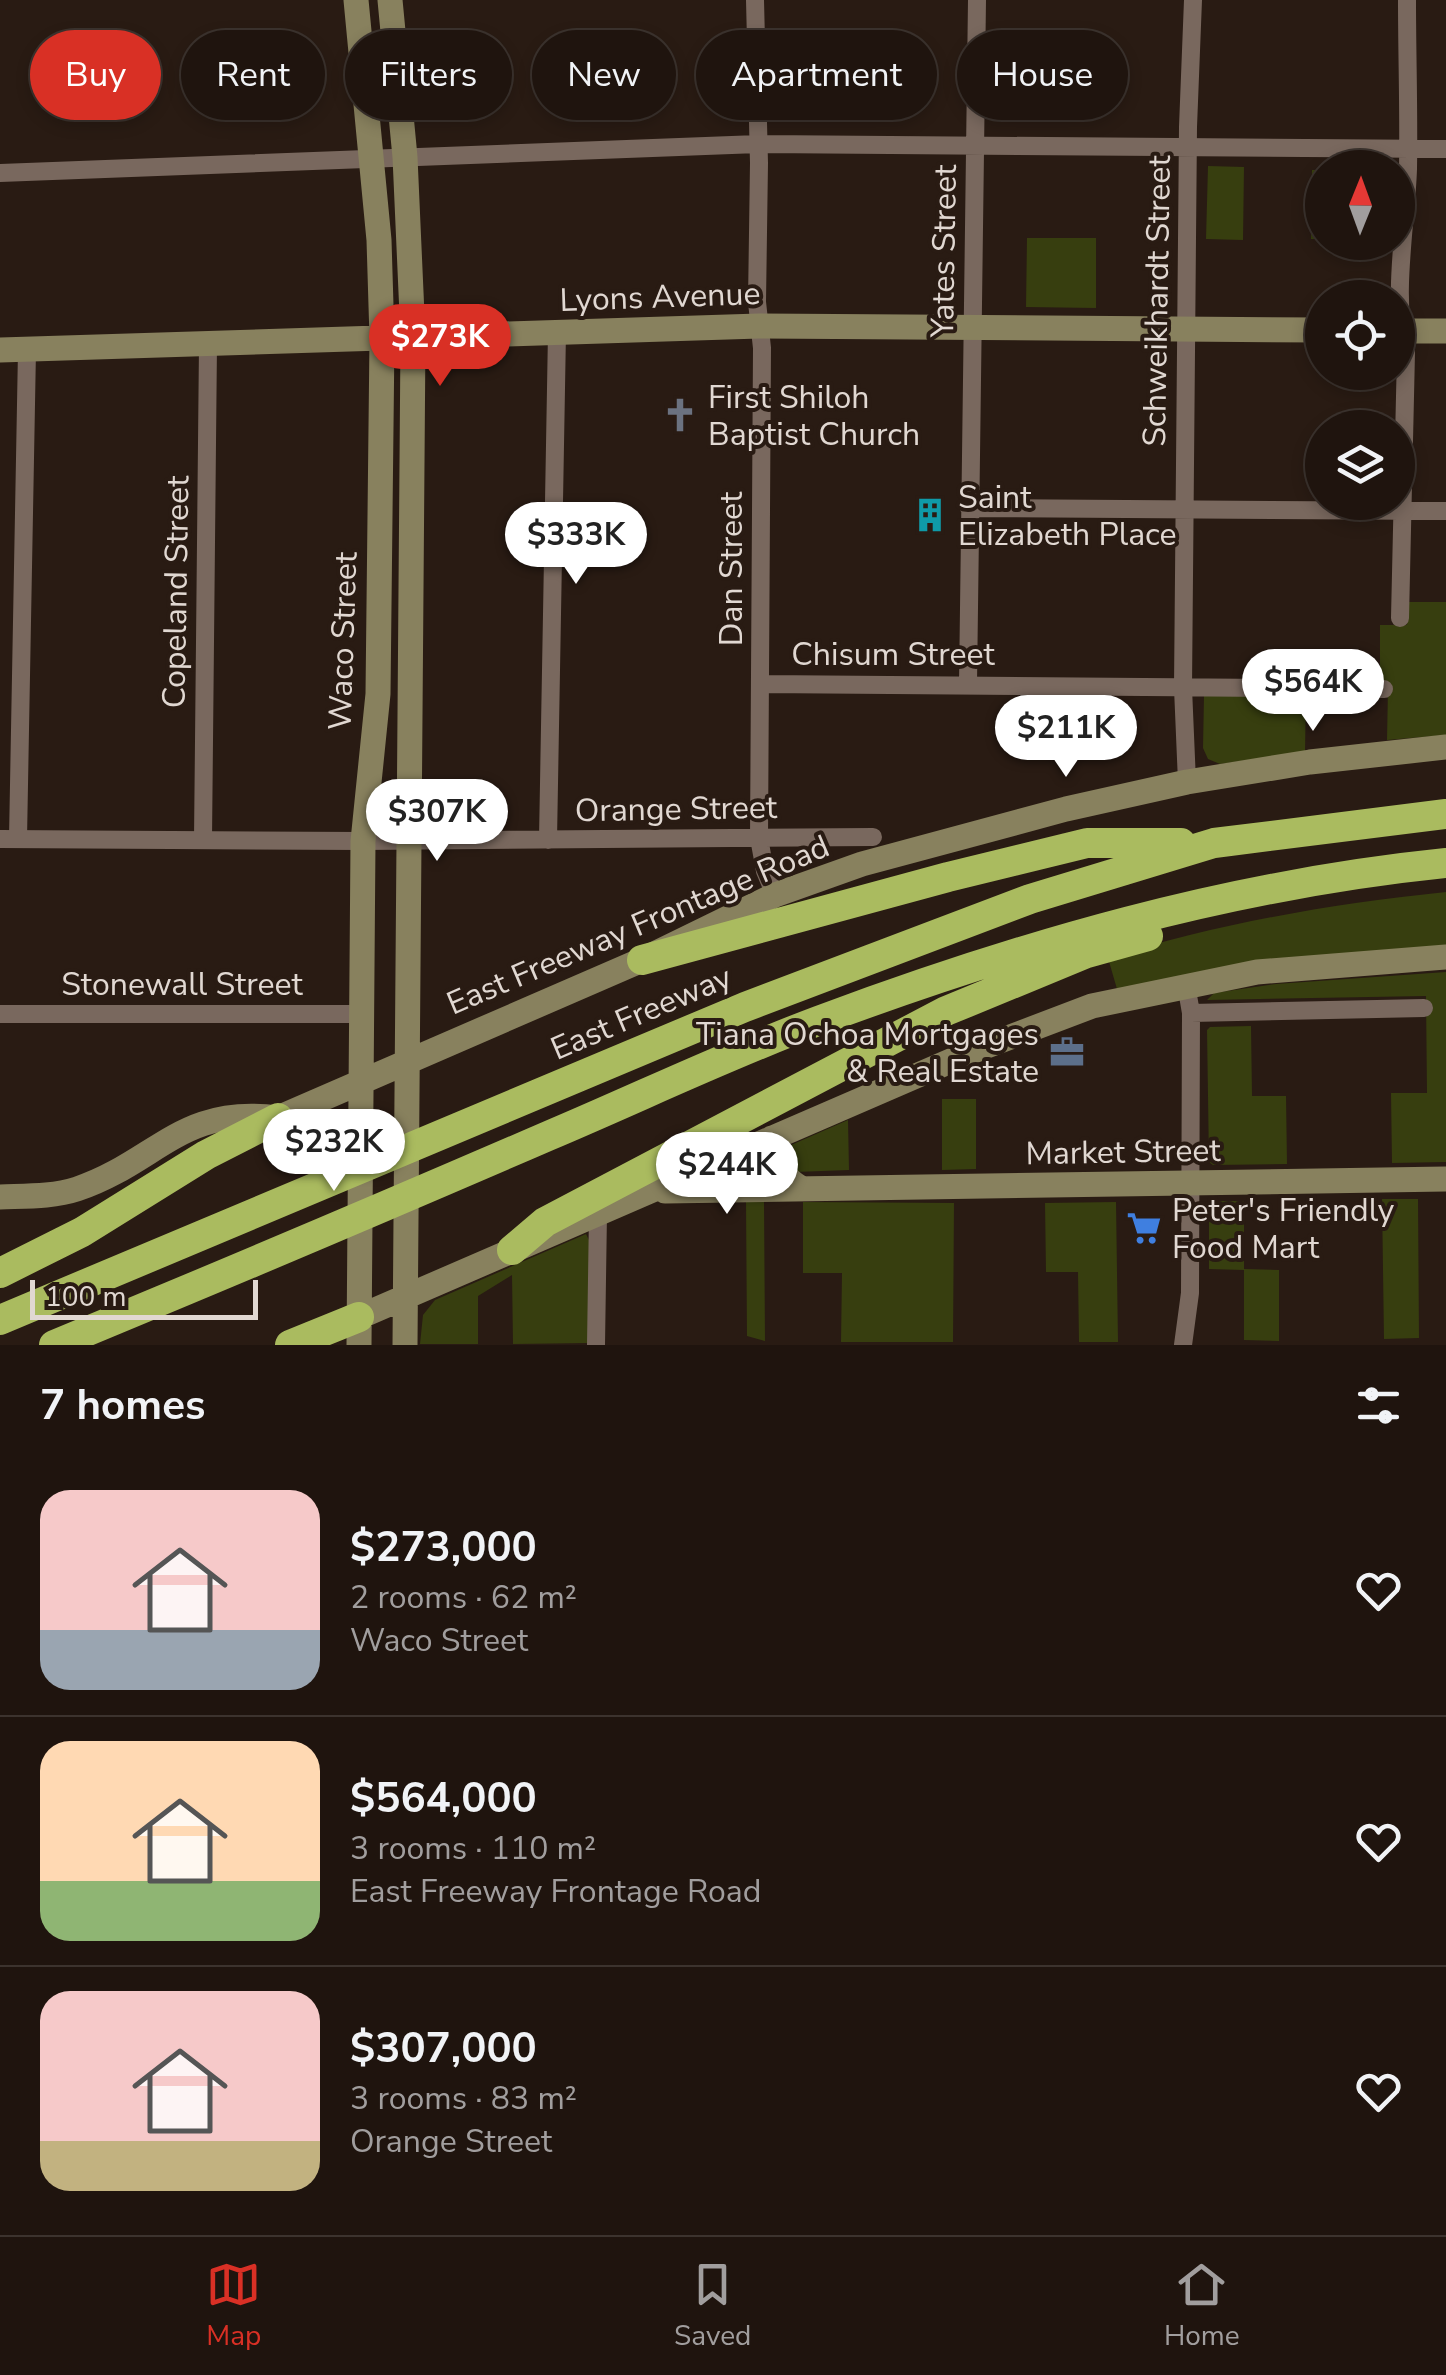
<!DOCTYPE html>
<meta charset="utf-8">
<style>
body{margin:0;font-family:"Nunito Sans",sans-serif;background:#271d17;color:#f1f3f6;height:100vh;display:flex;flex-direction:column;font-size:38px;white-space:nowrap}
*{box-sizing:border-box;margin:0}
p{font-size:32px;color:#a19e9e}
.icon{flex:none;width:55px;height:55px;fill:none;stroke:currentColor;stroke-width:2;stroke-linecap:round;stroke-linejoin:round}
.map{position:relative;height:1345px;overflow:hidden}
.panel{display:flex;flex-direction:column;background:#1f140e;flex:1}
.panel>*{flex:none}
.banner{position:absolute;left:30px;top:30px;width:1388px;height:90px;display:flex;gap:20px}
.needle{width:65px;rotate:1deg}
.tools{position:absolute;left:1305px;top:150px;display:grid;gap:20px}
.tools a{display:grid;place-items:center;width:110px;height:110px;border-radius:50%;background:#1f140e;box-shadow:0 5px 15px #0003,0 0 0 2px #3c332e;font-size:50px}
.scale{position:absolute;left:30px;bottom:25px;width:228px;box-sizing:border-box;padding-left:10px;border:5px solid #e1d8d2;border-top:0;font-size:28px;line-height:35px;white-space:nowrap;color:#e1d8d2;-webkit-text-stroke:8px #291b13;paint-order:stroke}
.price{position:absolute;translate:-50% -85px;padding:0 22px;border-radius:35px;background:#fff;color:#222;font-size:32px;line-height:65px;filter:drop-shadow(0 2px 5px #0008)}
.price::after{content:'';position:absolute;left:50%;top:60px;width:30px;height:22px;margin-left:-15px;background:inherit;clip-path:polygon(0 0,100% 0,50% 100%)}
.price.active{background:#d93025;color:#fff}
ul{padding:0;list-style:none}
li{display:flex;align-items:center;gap:30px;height:250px;padding:0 40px}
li+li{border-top:2px solid #3c332e}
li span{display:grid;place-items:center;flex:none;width:280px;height:200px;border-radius:30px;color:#555}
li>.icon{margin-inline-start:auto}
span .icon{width:120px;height:120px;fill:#fffc;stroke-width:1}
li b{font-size:42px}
h2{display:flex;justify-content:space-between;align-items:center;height:120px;padding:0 40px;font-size:42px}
.chip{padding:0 35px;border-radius:45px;background:#1f140e;box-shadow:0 5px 15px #0003,0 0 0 2px #3c332e;font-size:35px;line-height:90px}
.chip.active{background:#d93025;color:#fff}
.menu{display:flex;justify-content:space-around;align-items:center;height:140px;border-top:2px solid #3c332e;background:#1f140e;font-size:28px;color:#a19e9e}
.menu a{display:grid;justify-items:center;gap:5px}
.menu .active{color:#d93025}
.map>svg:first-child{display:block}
</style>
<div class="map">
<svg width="1446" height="1345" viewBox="0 0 1446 1345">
<rect width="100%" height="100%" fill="#291b13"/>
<path fill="#373e0f" d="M1208 166 1244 167 1243 240 1206 239Z
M1312 170H1322V239H1311Z
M1027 238H1096V308L1026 307Z
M1408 602H1446V735L1387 740 1388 688 1380 681V625H1407Z
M1306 693 1305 752 1220 764 1208 759 1203 748 1204 696Z
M1446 892V948L1254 963 1117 989 1108 958C1219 923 1331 904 1446 892Z
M1446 972V1162L1392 1163 1391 1093H1427L1426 996 1207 1000 1214 993 1276 984Z
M1251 1026 1252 1096H1286L1287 1164 1213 1165 1209 1162 1207 1030 1210 1027Z
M942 1099H976V1169L942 1170Z
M848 1120 849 1170 795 1172 782 1149Z
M1382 1199H1418L1419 1338 1384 1339Z
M1209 1201H1244V1269L1279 1270V1341L1244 1340V1270L1209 1269Z
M746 1202H764L765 1341 747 1336Z
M803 1202 954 1203 953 1342H841L842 1273H803Z
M1116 1202 1118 1342H1079L1078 1272H1046L1045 1203Z
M586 1234 592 1246 588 1343 513 1344 512 1275 478 1296V1344H420L423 1315 435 1300Z"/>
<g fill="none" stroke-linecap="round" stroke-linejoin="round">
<path stroke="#79685e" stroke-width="18" d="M755 0 759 163 757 302 762 348 759 838 765 871 775 895
M0 173 758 144 1446 149
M969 508 1446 511
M1400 618 1406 352C1392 294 1406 228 1408 169 1409 113 1407 56 1407 0
M761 684 1384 689
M968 684 977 0
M1187 782 1183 688 1188 127 1193 0
M0 839 363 841 873 837
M18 839 27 350
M203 840 208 344
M548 840 557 332
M1191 1013 1424 1008
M0 1014H363
M596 1345 598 1213
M1183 1345 1190 1293 1191 1013 1186 984"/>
<path stroke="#88815e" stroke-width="25" d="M356 0 379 240 382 338 378 694 363 841 359 1345
M390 0 405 157 413 337 405 1345
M1398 331H1446
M0 350 759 326 1322 330
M772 1138C774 1164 779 1175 802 1189
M665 1191 1446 1179
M0 1197C25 1196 53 1197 77 1189 157 1162 181 1105 278 1118L642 960 775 895 862 864 1066 809 1187 782 1310 762 1446 747
M359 1317 976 1050 1092 1006 1257 972 1446 957"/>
<path stroke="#aabb5f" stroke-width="30" d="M642 960 948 877 1087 843H1181
M512 1250 545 1222 946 1011 1087 953 1148 936
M0 1273 82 1232 206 1155 278 1118
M0 1320 745 1007 1030 899 1214 843 1446 814
M54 1345C219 1277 384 1207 548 1136 638 1098 727 1055 818 1021 1022 945 1229 885 1446 863
M290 1345 359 1317"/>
</g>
<defs>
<g id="church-bare" transform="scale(2.7)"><path d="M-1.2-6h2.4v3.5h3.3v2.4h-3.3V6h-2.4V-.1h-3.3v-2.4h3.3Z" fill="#6b7280" stroke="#291b13" stroke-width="2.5" paint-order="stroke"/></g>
<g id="building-bare" transform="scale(2.7)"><path d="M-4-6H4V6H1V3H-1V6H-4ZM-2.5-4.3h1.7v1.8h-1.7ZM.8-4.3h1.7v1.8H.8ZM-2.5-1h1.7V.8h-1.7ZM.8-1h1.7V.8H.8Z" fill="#0f9aa8" stroke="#291b13" stroke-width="2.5" paint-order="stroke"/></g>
<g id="office-bare" transform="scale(2.7)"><path d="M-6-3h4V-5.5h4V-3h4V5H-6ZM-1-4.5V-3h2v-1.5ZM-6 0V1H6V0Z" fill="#5c6f8a" stroke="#291b13" stroke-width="2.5" paint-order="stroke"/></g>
<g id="supermarket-bare" transform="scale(2.7)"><path d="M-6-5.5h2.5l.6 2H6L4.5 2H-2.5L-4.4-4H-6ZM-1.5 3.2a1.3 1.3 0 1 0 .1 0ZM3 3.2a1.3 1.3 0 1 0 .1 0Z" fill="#3f7fe0" stroke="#291b13" stroke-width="2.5" paint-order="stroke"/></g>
</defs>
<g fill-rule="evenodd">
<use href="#church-bare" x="680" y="415"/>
<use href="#building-bare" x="930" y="515"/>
<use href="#office-bare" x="1067" y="1052"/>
<use href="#supermarket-bare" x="1144" y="1228"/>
</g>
<g text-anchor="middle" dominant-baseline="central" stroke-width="8" stroke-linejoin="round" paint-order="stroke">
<g font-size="32" fill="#e1d8d2" stroke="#291b13">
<text transform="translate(944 251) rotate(-89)">Yates Street</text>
<text transform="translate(660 297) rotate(-2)">Lyons Avenue</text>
<text transform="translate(1157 301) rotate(-89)">Schweikhardt Street</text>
<text transform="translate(731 569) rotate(-90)">Dan Street</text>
<text transform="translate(176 592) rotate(-89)">Copeland Street</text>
<text transform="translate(343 641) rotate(-88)">Waco Street</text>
<text x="893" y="654">Chisum Street</text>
<text transform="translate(676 809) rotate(-1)">Orange Street</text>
<text transform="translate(638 925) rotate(-23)">East Freeway Frontage Road</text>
<text x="182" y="984">Stonewall Street</text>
<text transform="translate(641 1013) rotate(-23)">East Freeway</text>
<text transform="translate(1123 1152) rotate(-1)">Market Street</text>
</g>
<g font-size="32" fill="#e1d8d2" stroke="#291b13" text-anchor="start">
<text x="708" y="397">First Shiloh<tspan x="708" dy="37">Baptist Church</tspan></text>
<text x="958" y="497">Saint<tspan x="958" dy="37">Elizabeth Place</tspan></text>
<text x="1039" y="1034" text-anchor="end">Tiana Ochoa Mortgages<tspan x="1039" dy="37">&amp; Real Estate</tspan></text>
<text x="1172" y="1210">Peter's Friendly<tspan x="1172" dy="37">Food Mart</tspan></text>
</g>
</g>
</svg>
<div class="tools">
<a><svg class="needle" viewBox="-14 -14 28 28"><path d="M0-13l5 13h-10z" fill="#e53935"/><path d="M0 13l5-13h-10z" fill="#a19e9e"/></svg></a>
<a><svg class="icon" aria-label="locate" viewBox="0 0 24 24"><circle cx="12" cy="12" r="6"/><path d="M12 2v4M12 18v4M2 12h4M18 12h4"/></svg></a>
<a><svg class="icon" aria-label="layers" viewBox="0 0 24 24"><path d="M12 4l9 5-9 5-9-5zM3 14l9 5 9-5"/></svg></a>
</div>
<div class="scale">100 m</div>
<b class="price active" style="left:440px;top:389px">$273K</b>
<b class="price" style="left:576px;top:587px">$333K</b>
<b class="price" style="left:1313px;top:734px">$564K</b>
<b class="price" style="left:1066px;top:780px">$211K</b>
<b class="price" style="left:437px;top:864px">$307K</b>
<b class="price" style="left:334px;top:1194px">$232K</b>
<b class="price" style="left:727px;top:1217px">$244K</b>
<div class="banner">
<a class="chip active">Buy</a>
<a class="chip">Rent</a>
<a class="chip">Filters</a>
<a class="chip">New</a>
<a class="chip">Apartment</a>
<a class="chip">House</a>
</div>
</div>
<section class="panel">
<h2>7 homes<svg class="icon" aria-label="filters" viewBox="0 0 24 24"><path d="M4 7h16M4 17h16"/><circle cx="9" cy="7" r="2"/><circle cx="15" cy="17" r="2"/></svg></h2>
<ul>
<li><span style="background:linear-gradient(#f6c9c9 70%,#9aa5b1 0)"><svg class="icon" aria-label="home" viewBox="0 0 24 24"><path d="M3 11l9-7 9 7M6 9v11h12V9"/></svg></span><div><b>$273,000</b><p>2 rooms · 62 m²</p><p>Waco Street</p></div><svg class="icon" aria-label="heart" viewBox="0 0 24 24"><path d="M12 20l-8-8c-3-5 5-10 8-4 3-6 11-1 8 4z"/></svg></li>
<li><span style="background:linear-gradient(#ffd9b3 70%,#8fb573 0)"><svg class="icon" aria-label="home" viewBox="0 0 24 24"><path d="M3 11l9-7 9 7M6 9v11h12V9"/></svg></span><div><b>$564,000</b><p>3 rooms · 110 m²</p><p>East Freeway Frontage Road</p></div><svg class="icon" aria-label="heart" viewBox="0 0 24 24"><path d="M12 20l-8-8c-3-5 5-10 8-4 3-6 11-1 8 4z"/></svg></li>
<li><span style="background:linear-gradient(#f6c9c9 75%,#c2b280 0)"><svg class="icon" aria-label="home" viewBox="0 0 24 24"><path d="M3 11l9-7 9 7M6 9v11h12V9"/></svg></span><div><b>$307,000</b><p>3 rooms · 83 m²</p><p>Orange Street</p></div><svg class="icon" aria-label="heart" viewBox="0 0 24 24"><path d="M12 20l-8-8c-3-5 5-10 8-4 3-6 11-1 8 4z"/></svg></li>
</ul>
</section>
<nav class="menu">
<a class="active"><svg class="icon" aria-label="map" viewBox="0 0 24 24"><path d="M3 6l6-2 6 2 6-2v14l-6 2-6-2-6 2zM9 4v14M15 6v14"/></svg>Map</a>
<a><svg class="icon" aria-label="saved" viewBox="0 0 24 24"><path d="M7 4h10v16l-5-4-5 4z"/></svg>Saved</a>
<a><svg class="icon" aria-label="home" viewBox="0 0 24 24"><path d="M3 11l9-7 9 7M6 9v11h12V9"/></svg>Home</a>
</nav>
